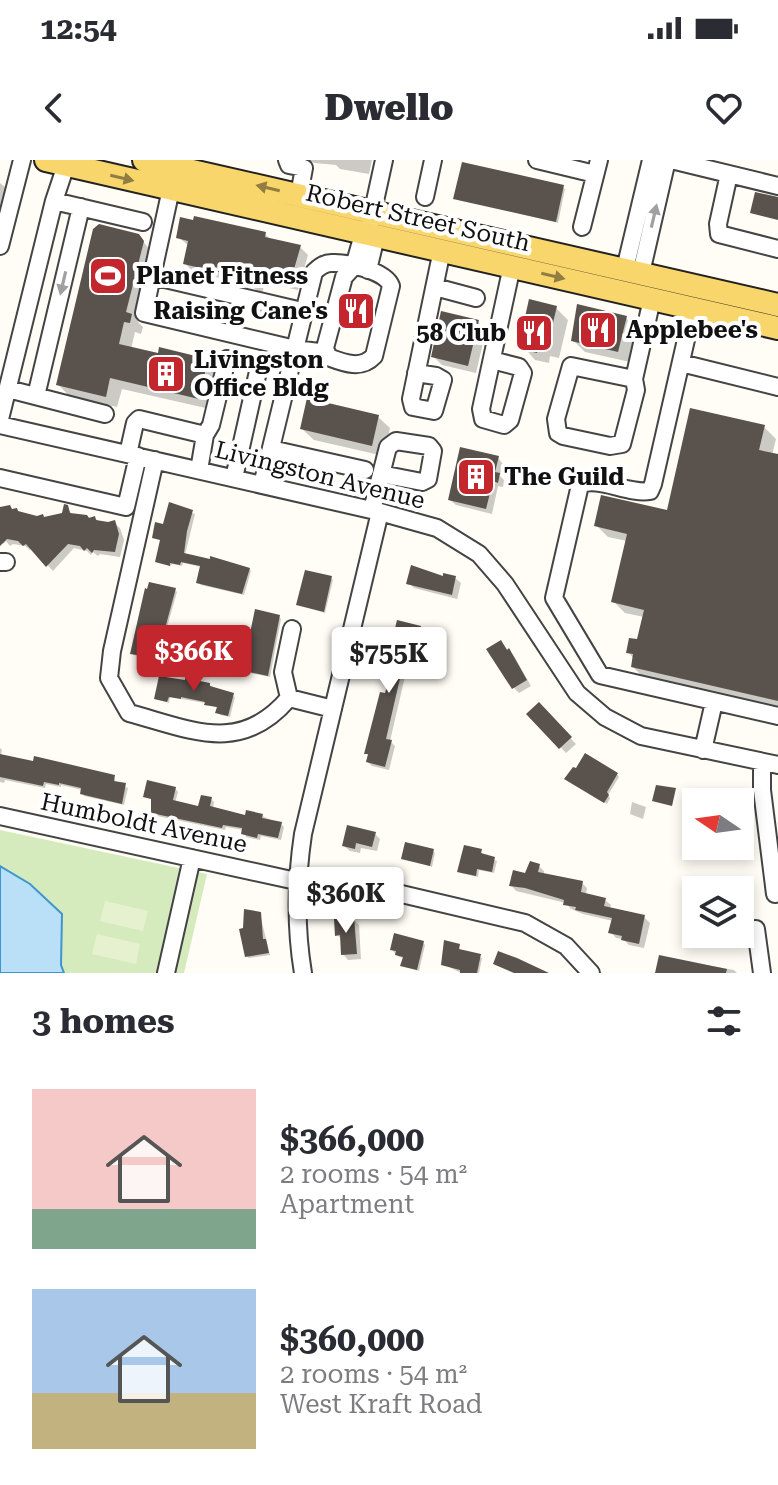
<!DOCTYPE html>
<meta charset="utf-8">
<style>
body{margin:0;font-family:"Roboto Serif",serif;background:#f7f7f7;color:#2b2b33;height:100vh;display:flex;flex-direction:column;font-size:30px;white-space:nowrap}
*{box-sizing:border-box;margin:0}
p{font-size:26px;color:#7c7c81}
.icon{flex:none;width:44px;height:44px;fill:none;stroke:currentColor;stroke-width:2;stroke-linecap:round;stroke-linejoin:round}
.map{position:relative;height:813px;overflow:hidden}
.sheet{display:flex;flex-direction:column;background:#fff;flex:1}
.sheet>*{flex:none}
.needle{width:52px;rotate:283deg}
.tools{position:absolute;left:682px;top:628px;display:grid;gap:16px}
.tools a{display:grid;place-items:center;width:72px;height:72px;border-radius:0px;background:#fff;box-shadow:0 4px 12px #0003;font-size:40px}
.price{position:absolute;translate:-50% -68px;padding:0 18px;border-radius:8px;background:#fff;color:#222;font-size:26px;line-height:52px;filter:drop-shadow(0 2px 4px #0008)}
.price::after{content:'';position:absolute;left:50%;top:48px;width:24px;height:18px;margin-left:-12px;background:inherit;clip-path:polygon(0 0,100% 0,50% 100%)}
.price.active{background:#c4262e;color:#fff}
ul{padding:0;list-style:none}
li{display:flex;align-items:center;gap:24px;height:200px;padding:0 32px}
li span{display:grid;place-items:center;flex:none;width:224px;height:160px;border-radius:0px;color:#555}
li>.icon{margin-inline-start:auto}
span .icon{width:96px;height:96px;fill:#fffc;stroke-width:1}
li b{font-size:34px}
h2{display:flex;justify-content:space-between;align-items:center;height:96px;padding:0 32px;font-size:34px}
.status{display:flex;justify-content:space-between;align-items:center;height:56px;padding:0 40px;background:#fff;direction:ltr}
.status svg{height:22px;fill:currentColor}
header{display:flex;justify-content:space-between;align-items:center;height:104px;padding:0 32px;background:#fff;font-size:36px;font-weight:800}
.map>svg:first-child{display:block}
</style>
<div class="status"><b>12:54</b><svg viewBox="0 0 49 12"><path d="M0 12V9h3v3zM5 12V6h3v6zM10 12V3h3v9zM15 12V0h3v12zM26 1h20v11H26zM47 4h2v5h-2z"/></svg></div>
<header><svg class="icon" aria-label="back" viewBox="0 0 24 24"><path d="M15 5l-7 7 7 7"/></svg>Dwello<svg class="icon" aria-label="heart" viewBox="0 0 24 24"><path d="M12 20l-8-8c-3-5 5-10 8-4 3-6 11-1 8 4z"/></svg></header>
<div class="map">
<svg width="778" height="813" viewBox="0 0 778 813">
<rect width="100%" height="100%" fill="#fffdf5"/>
<path fill="#d5ebbd" d="M0 670 207 714 184 813H0Z"/>
<path fill="#e6f2cf" d="M105 741 148 751 143 771 100 761Z
M97 774 140 784 136 804 92 794Z"/>
<path fill="#b9e0f7" stroke="#3f96cf" stroke-width="2" d="M0 706 30 724 62 754 61 805 64 813H0Z"/>
<path fill="#0003" d="M310 0H372L369 14 340 9 336 5 314 3Z
M0 23 16 36 0 74Z
M563 27 565 29 558 63 456 38Z
M194 62 265 74 272 81 300 87 308 95 298 130 265 123 262 133 247 124 193 112 185 103 189 86 178 77Z
M138 76 154 94 138 162 143 167 141 174 135 172 131 189 207 201 219 213 210 249 122 229 117 247 69 236 58 224Z
M556 148 568 160 559 198 550 196 549 203 535 200 518 180Z
M626 158 637 169 630 202 585 192 573 180Z
M478 162 486 170 476 213 442 205 433 196Z
M378 257 390 268 384 296 314 280 302 269Z
M764 267 776 279 772 295 778 296V547L644 518 633 507 634 499 628 492 639 482 644 457 625 453 613 441 627 381 608 377 596 365 668 352Z
M498 298 503 304 500 316 504 320 503 327 498 326 492 354 456 345 450 340Z
M170 345 195 354 185 395 249 409 251 411 244 435 201 425 199 423 202 407 183 403 182 406 172 404 171 406 157 401 162 380 154 377 164 366Z
M67 347 73 356 95 358 99 362 114 363 120 368 124 380 120 397 100 394 98 396 93 392 91 395 87 391 74 388 53 411 32 388 30 390 25 386 13 384 10 386 6 381 3 384 0 381V349L45 359 63 355Z
M331 418 333 420 325 453 299 445Z
M444 418H455L461 423 457 439 414 428 409 423Z
M175 430 177 432 158 499 134 495 132 493Z
M279 457 281 459 270 517 250 513 248 511 250 500 247 497Z
M398 462 420 468 424 472 422 480 414 478 390 581 395 586 389 610 372 606 368 602 369 596 366 593 387 535 392 509 388 505Z
M501 483 514 496 531 526 519 533 514 528Z
M209 525 235 537 230 557 220 555 218 548 205 543 170 537 169 543 156 539Z
M539 545 576 584 566 593 529 554Z
M0 588 2 590 1 596 114 617 116 623 128 628 124 645 84 636 82 630 61 625V627L46 624 45 628 5 620 4 623 0 622Z
M617 614 619 617 608 635 610 638 607 644 568 621Z
M175 628 178 632 175 643 200 649 211 639 214 642 213 649 247 657 262 656 281 664 284 667 281 680 261 676 260 680 246 677 244 670 226 667 225 670 157 656 153 652V640L146 636Z
M722 634 738 639 744 645 742 655 740 642H704V638L716 641 717 637 721 638Z
M632 642 646 647 643 659 630 654Z
M375 674 380 679 377 691 361 688 360 693 350 691 344 686Z
M433 691 435 693 432 707 403 698Z
M481 691 483 696 497 701 494 713 479 710 478 717 461 713 459 711Z
M539 706 544 711V715L582 723 587 728 586 735 605 740 611 745 610 750 644 757 650 763 644 788 629 785 623 779 616 778 611 772 613 761 583 754 571 749 566 743 516 731 511 725Z
M260 754 270 795 249 798 247 796Z
M353 759 359 765 361 799 348 800 343 794 342 779 337 775Z
M423 783 425 785 419 811 405 807 403 805 404 798 399 797 392 790Z
M459 786 460 792 482 798 479 813H461L443 804Z
M660 797 734 810 737 813H658Z"/>
<path fill="#5a524d" d="M462 2 564 25 556 62 453 39Z
M755 32 778 37V60L750 53Z
M194 56 266 72 265 77 301 85 290 123 256 115 254 127 239 119 240 117 183 104 188 81 176 78 180 57 193 60Z
M99 64 139 74 144 81 126 152 132 154 130 163 124 162 119 184 158 193 159 187 208 199 199 239 110 218 106 237 56 225 93 69Z
M529 139 557 146 547 188 539 186 537 193 521 189 523 181 516 180 519 165 523 166Z
M577 144 627 156 618 192 571 181Z
M441 151 479 160 468 206 431 197Z
M307 238 379 255 372 286 300 269Z
M690 248 765 265 759 290 778 294V541L631 507 633 494 626 493 629 478 637 479 644 450 611 442 627 374 594 366 601 335 667 350Z
M460 287 499 296 495 312 500 313 498 323 493 321 486 349 448 340Z
M169 342 193 350 187 371 184 393 210 399V396L250 408 242 434 196 423 200 406 181 402 180 405 170 403V406L155 402 160 380 152 378 155 362 163 364Z
M64 344 68 345 70 353 87 355 89 358 95 356 96 360 108 362 115 360 119 374 115 392 94 390 92 393 87 388 84 391 80 386 68 384 46 407 26 384 23 386 18 381 7 379 0 386V347L10 345 12 349 17 348 18 351 37 356 43 354 44 357 62 353Z
M411 405 443 416V413L456 416 452 435 406 424Z
M305 410 332 416 324 452 296 445Z
M149 422 176 428 157 498 130 494 145 428 147 429Z
M255 449 280 455 268 516 245 511 249 498H245Z
M397 460 421 466 418 477 410 475 386 579 392 580 385 607 366 602 368 594H364L380 532 385 533 392 507 386 506Z
M501 480 507 490 509 488 527 520 512 529 486 489Z
M159 516 185 520V518L210 523V526L234 533 228 556 215 553 217 547 204 545 205 542 181 537V539L169 537 167 542 154 539Z
M539 542 572 577 559 589 526 554Z
M585 593 618 613 607 632 609 635 604 643 564 619 573 607 576 608Z
M0 594 33 601 34 596 115 615 114 621 126 623 122 644 80 634 81 628 59 623V625L44 622 43 626 0 617Z
M147 620 176 627 173 640 198 646 201 635 212 637 210 646 245 655 246 650 263 654 262 658 282 662 278 678 258 674 257 678 241 674 242 668 223 665 222 668 151 653V639L143 637Z
M656 625 676 628 672 646 652 641Z
M347 665 376 672 372 687 356 683 355 689 342 686Z
M405 682 434 689 430 706 401 699Z
M464 685 482 689 481 693 495 697 492 712 477 709 476 716 457 712Z
M530 701 540 704 538 712 583 721 581 732 606 738 604 746 645 755 639 784 621 780 622 776 608 773 612 758 575 750 576 747 563 745 564 740 525 728 509 726 513 710 525 713Z
M244 749 261 752 263 779H266L269 793 245 797 239 769 243 768Z
M354 757 357 794 341 795 340 775 335 776 334 759Z
M394 773 424 781 417 810 400 806 403 797 395 795 396 791 390 790Z
M444 780 460 784 459 789 481 794 477 813H460V810L441 805Z
M498 791 517 798 549 813H514L493 804Z
M659 795 727 809 726 813H655Z"/>
<g fill="none" stroke-linecap="round" stroke-linejoin="round">
<g stroke="#444" stroke-width="20">
<path id="minor" d="M287 0 289 5 304 8 299 35
M537 0 595 14
M671 0 778 26
M729 14 718 64 719 74 778 89
M171 29 144 153 295 189 262 325
M425 37 433 0
M54 41 143 62
M582 67 599 0
M0 86 22 0
M625 109 651 0
M368 110 374 85 368 73
M641 113 667 0
M152 116 302 151
M435 127 476 138
M693 149 653 324 650 331C629 335 596 315 580 325L554 438 600 515 778 556
M327 193 295 189 314 112C319 107 324 103 331 103 347 102 386 111 391 126L374 196C361 210 344 203 328 197L325 188 344 117 354 106 360 85 368 73 384 0
M492 200 519 207 523 213 510 260 504 265 483 259 481 249 512 106
M681 203 778 227
M416 213 436 216 443 220 434 251 413 247 411 239 442 90
M634 219 571 206 556 259 558 273 563 276 610 286 622 284 636 230 634 219 652 139
M8 229 105 254
M36 236 81 47
M0 259 54 41 66 5
M0 265 380 352 437 368 479 394 505 424 577 533 605 557 641 576 778 605
M205 275 211 265 227 199
M271 289 365 310
M128 294 135 263 139 259 205 275 199 310
M155 300 112 491 109 518 129 553C190 569 240 596 289 538L333 549
M0 318 126 347 138 296
M234 318 259 207
M372 350 388 287 396 281 429 286 433 291 428 319 422 322 381 314
M0 402H6
M289 538 283 512 292 469
M703 590 714 542
M762 602V630L775 734
M0 656 296 721 376 728 525 763 566 786 591 813
M756 769 762 813
M166 813 192 698
M303 813C295 765 296 721 303 674L380 352"/>
</g>
<g stroke="#222" stroke-width="26">
<path id="major" d="M46 0 778 168
M144 0 778 145"/>
</g>
<use href="#minor" stroke="#fff" stroke-width="16"/>
<use href="#major" stroke="#f9d66b" stroke-width="22"/>
</g>
<defs><path id="oneway-solid" d="M-6-.8H1V-3.2L6.5 0L1 3.2V.8H-6Z" transform="scale(2)"/></defs>
<g fill="#917d42">
<use href="#oneway-solid" transform="translate(122 18) rotate(13)"/>
<use href="#oneway-solid" transform="translate(268 28) rotate(-167)"/>
<use href="#oneway-solid" transform="translate(553 116) rotate(13)"/>
</g>
<g fill="#a0a0a0">
<use href="#oneway-solid" transform="translate(654 56) rotate(-77)"/>
<use href="#oneway-solid" transform="translate(63 123) rotate(103)"/>
</g>
<defs>
<g id="stadium-square" transform="scale(2)"><rect x="-9" y="-9" width="18" height="18" rx="4" fill="#c4262e" stroke="#fff"/><path d="M0-5a6.5 5 0 1 0 0 10a6.5 5 0 1 0 0-10ZM-3.5-1.8h7v3.6h-7Z" fill="#fff"/></g>
<g id="restaurant-square" transform="scale(2)"><rect x="-9" y="-9" width="18" height="18" rx="4" fill="#c4262e" stroke="#fff"/><path d="M-5-6h1v4h1v-4h1v4h1v-4h1v5L-1.5 .5V6h-2V.5L-5-1ZM5-6V6H3V1.5H1.5Q1.5-4 5-6Z" fill="#fff"/></g>
<g id="building-square" transform="scale(2)"><rect x="-9" y="-9" width="18" height="18" rx="4" fill="#c4262e" stroke="#fff"/><path d="M-4-6H4V6H1V3H-1V6H-4ZM-2.5-4.3h1.7v1.8h-1.7ZM.8-4.3h1.7v1.8H.8ZM-2.5-1h1.7V.8h-1.7ZM.8-1h1.7V.8H.8Z" fill="#fff"/></g>
</defs>
<g fill-rule="evenodd">
<use href="#stadium-square" x="108" y="116"/>
<use href="#restaurant-square" x="356" y="151"/>
<use href="#restaurant-square" x="598" y="170"/>
<use href="#restaurant-square" x="534" y="173"/>
<use href="#building-square" x="166" y="214"/>
<use href="#building-square" x="476" y="317"/>
</g>
<g text-anchor="middle" dominant-baseline="central" stroke-width="8" stroke-linejoin="round" paint-order="stroke">
<g font-size="24" fill="#111" stroke="#fff">
<text transform="translate(418 58) rotate(13)">Robert Street South</text>
<text transform="translate(320 315) rotate(14)">Livingston Avenue</text>
<text transform="translate(144 663) rotate(12)">Humboldt Avenue</text>
</g>
<g font-size="24" font-weight="bold" fill="#111" stroke="#fff" text-anchor="start">
<text x="136" y="116">Planet Fitness</text>
<text x="328" y="151" text-anchor="end">Raising Cane's</text>
<text x="626" y="170">Applebee's</text>
<text x="506" y="173" text-anchor="end">58 Club</text>
<text x="194" y="200">Livingston<tspan x="194" dy="28">Office Bldg</tspan></text>
<text x="504" y="317">The Guild</text>
</g>
</g>
</svg>
<div class="tools">
<a><svg class="needle" viewBox="-14 -14 28 28"><path d="M0-13l5 13h-10z" fill="#e53935"/><path d="M0 13l5-13h-10z" fill="#7c7c81"/></svg></a>
<a><svg class="icon" aria-label="layers" viewBox="0 0 24 24"><path d="M12 4l9 5-9 5-9-5zM3 14l9 5 9-5"/></svg></a>
</div>
<b class="price active" style="left:194px;top:533px">$366K</b>
<b class="price" style="left:389px;top:535px">$755K</b>
<b class="price" style="left:346px;top:775px">$360K</b>
</div>
<section class="sheet">
<h2>3 homes<svg class="icon" aria-label="filters" viewBox="0 0 24 24"><path d="M4 7h16M4 17h16"/><circle cx="9" cy="7" r="2"/><circle cx="15" cy="17" r="2"/></svg></h2>
<ul>
<li><span style="background:linear-gradient(#f6c9c9 75%,#7fa58c 0)"><svg class="icon" aria-label="home" viewBox="0 0 24 24"><path d="M3 11l9-7 9 7M6 9v11h12V9"/></svg></span><div><b>$366,000</b><p>2 rooms · 54 m²</p><p>Apartment</p></div></li>
<li><span style="background:linear-gradient(#a9c7e8 65%,#c2b280 0)"><svg class="icon" aria-label="home" viewBox="0 0 24 24"><path d="M3 11l9-7 9 7M6 9v11h12V9"/></svg></span><div><b>$360,000</b><p>2 rooms · 54 m²</p><p>West Kraft Road</p></div></li>
</ul>
</section>
